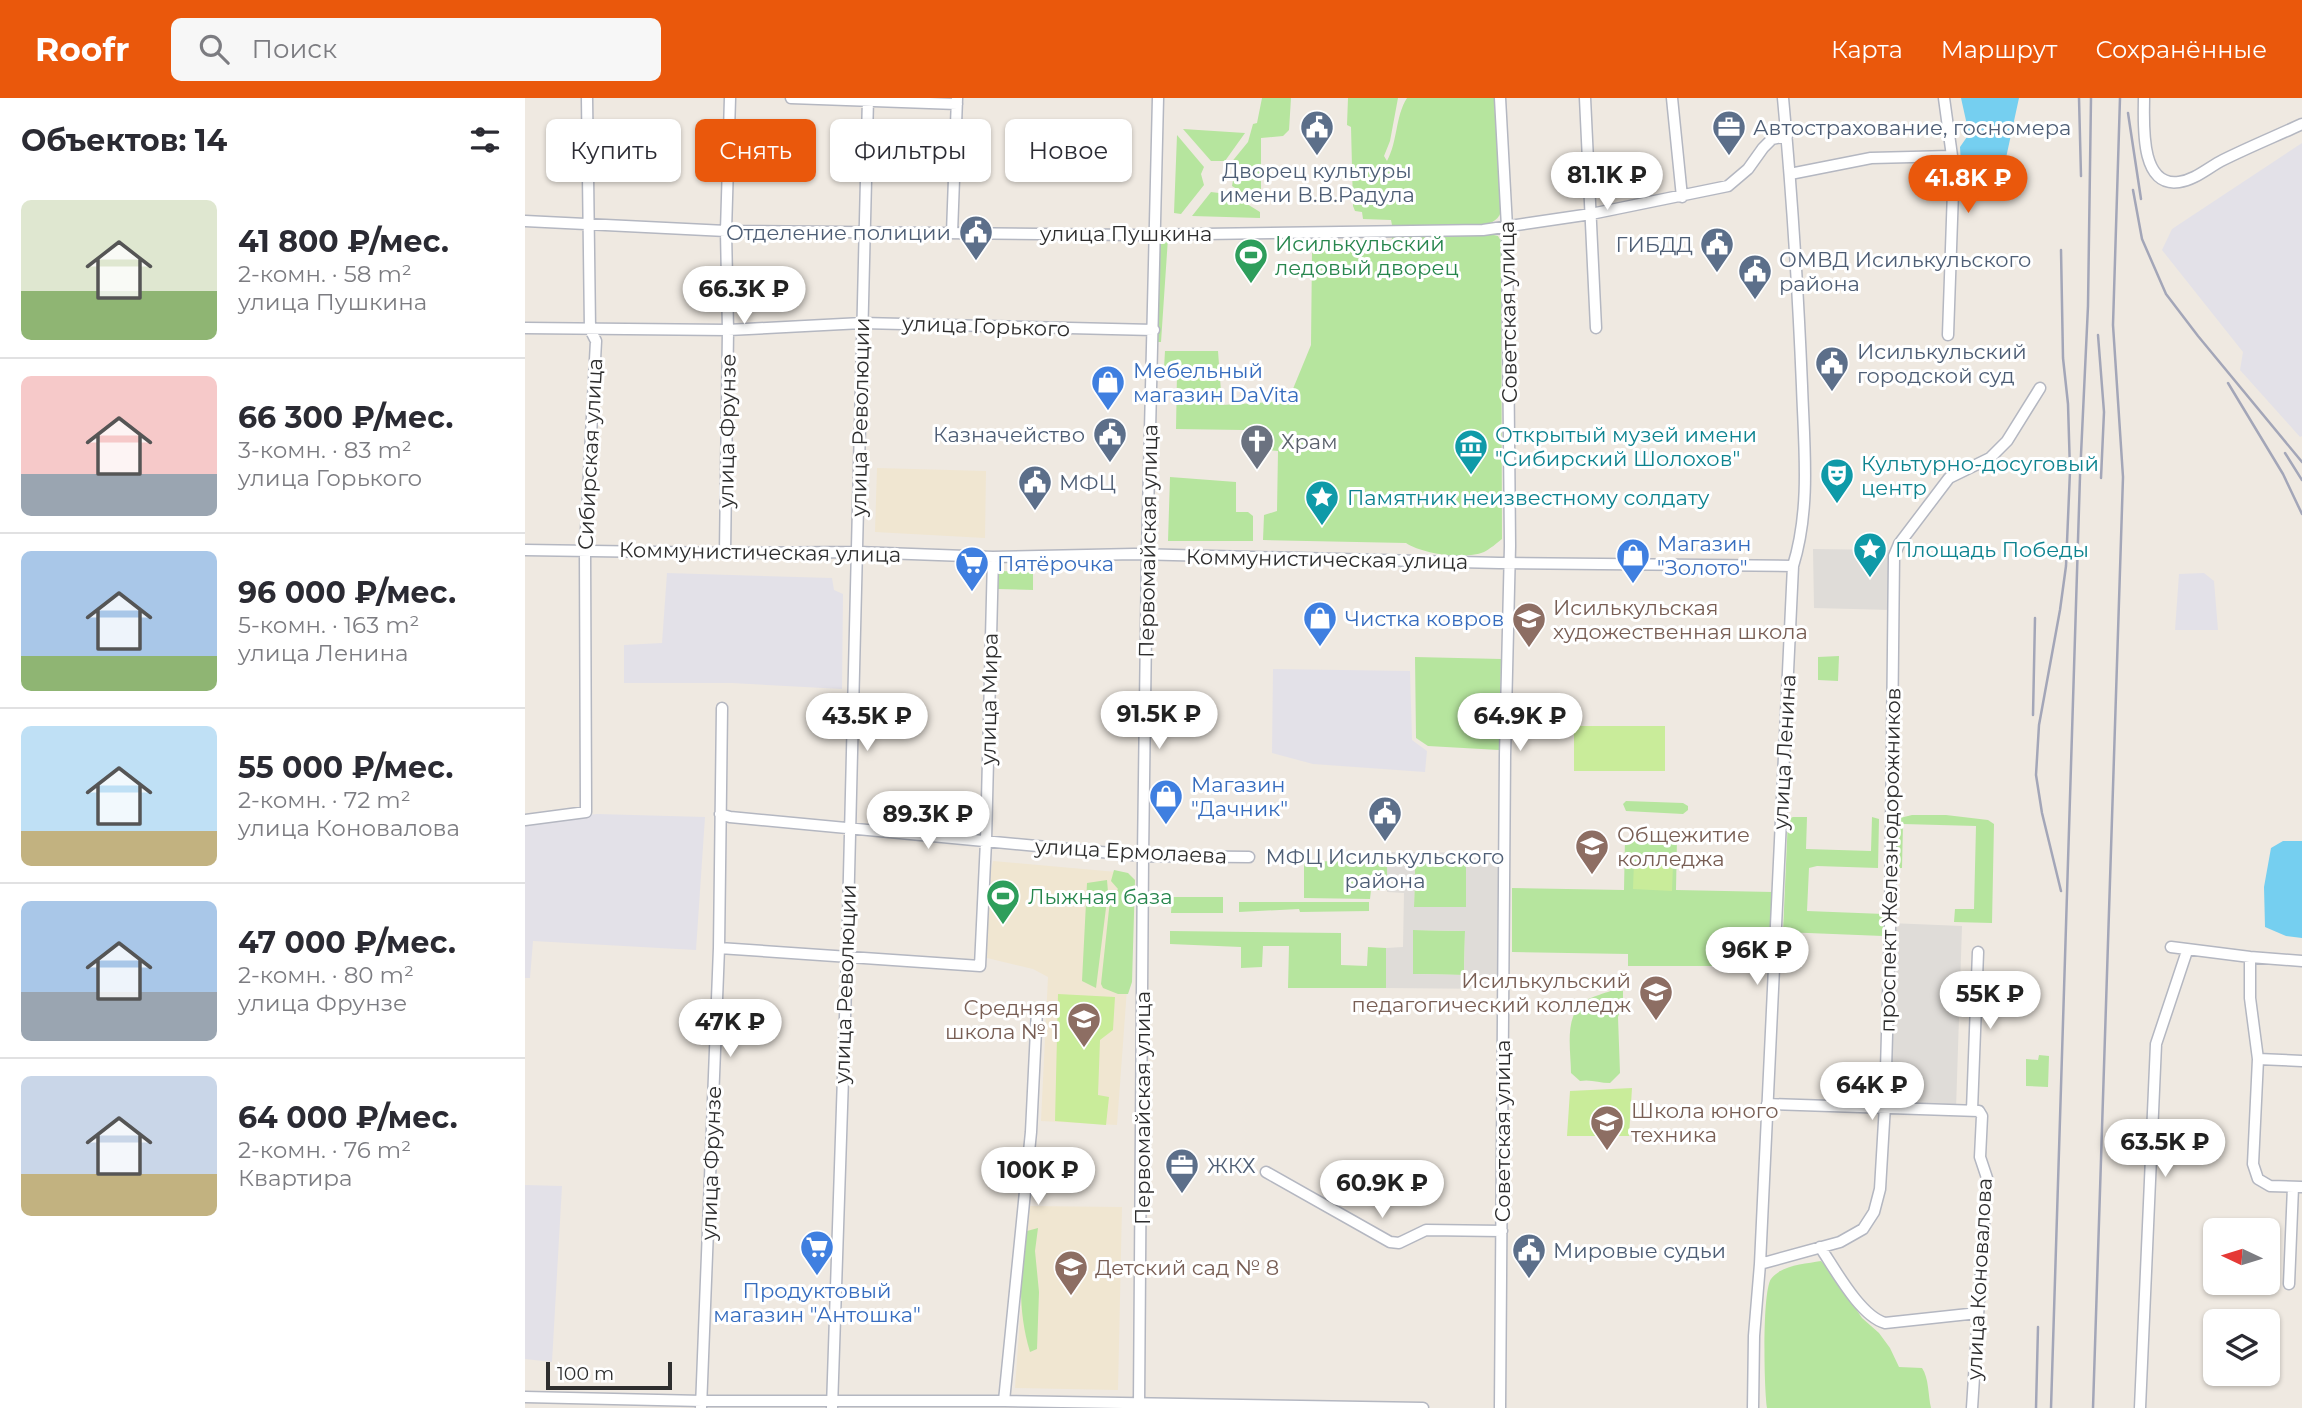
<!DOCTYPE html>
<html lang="ru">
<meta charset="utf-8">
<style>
body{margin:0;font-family:Montserrat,sans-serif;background:#f7f7f7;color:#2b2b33;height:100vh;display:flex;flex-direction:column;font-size:26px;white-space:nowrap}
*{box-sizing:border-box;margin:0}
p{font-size:23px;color:#7c7c81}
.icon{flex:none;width:38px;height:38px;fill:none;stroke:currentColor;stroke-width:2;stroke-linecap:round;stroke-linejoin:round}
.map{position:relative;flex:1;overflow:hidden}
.panel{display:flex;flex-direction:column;background:#fff;width:525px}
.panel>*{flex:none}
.guide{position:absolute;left:21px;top:21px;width:665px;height:63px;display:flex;gap:14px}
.needle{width:46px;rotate:274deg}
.buttons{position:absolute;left:1678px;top:1120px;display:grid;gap:14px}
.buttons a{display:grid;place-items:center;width:77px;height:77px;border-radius:10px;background:#fff;box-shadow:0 2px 5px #0004;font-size:35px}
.scale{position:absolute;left:21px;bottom:18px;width:126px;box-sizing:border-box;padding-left:7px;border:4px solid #2e2e2e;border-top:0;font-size:19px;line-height:24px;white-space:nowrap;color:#2e2e2e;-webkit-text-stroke:5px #fff;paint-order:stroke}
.price{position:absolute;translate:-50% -60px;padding:0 16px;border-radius:24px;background:#fff;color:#222;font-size:23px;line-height:46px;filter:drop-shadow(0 2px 4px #0008)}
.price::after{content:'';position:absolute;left:50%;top:42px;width:21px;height:16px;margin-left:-10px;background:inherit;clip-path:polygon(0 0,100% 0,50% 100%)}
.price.selected{background:#ea580c;color:#fff}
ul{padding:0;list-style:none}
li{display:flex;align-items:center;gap:21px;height:175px;padding:0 21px}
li+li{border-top:2px solid #e1e1e2}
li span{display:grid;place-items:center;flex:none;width:196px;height:140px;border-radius:10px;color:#555}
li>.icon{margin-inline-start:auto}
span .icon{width:84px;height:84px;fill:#fffc;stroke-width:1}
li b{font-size:30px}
h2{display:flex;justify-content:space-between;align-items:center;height:84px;padding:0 21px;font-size:30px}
.pill{padding:0 24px;border-radius:10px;background:#fff;box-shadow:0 2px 5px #0004;font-size:24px;line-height:63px}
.pill.selected{background:#ea580c;color:#fff}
header{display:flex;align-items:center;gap:42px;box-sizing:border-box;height:98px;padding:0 35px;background:#ea580c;color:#fff}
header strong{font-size:33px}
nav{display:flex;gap:38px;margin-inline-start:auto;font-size:24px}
.search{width:490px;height:63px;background:#f7f7f7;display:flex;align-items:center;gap:18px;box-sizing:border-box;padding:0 24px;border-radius:10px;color:#7c7c81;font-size:26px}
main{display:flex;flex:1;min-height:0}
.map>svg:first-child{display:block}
</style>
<header>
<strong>Roofr</strong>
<div class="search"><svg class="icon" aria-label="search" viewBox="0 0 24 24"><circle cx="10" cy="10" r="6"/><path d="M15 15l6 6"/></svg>Поиск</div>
<nav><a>Карта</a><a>Маршрут</a><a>Сохранённые</a></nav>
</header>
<main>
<section class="panel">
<h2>Объектов: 14<svg class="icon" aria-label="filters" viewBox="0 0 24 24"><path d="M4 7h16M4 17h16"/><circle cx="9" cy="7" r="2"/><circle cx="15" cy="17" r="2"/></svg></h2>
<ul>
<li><span style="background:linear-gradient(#dfe7d0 65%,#8fb573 0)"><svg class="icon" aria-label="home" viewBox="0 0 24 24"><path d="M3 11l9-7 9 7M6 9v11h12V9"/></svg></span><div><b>41 800 ₽/мес.</b><p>2-комн. · 58 m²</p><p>улица Пушкина</p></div></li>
<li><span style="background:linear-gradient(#f6c9c9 70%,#9aa5b1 0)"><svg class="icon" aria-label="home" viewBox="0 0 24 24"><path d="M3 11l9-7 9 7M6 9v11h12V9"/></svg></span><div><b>66 300 ₽/мес.</b><p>3-комн. · 83 m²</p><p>улица Горького</p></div></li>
<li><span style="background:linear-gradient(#a9c7e8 75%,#8fb573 0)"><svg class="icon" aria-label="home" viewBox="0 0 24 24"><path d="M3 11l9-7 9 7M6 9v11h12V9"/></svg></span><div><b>96 000 ₽/мес.</b><p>5-комн. · 163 m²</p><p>улица Ленина</p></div></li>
<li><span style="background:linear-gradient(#bfe0f5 75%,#c2b280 0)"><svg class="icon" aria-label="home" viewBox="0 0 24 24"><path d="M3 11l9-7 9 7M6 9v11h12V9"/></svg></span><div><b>55 000 ₽/мес.</b><p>2-комн. · 72 m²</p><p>улица Коновалова</p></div></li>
<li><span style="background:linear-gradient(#a9c7e8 65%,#9aa5b1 0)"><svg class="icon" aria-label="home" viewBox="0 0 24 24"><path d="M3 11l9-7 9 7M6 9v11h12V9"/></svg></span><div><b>47 000 ₽/мес.</b><p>2-комн. · 80 m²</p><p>улица Фрунзе</p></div></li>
<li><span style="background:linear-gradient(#c9d6e8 70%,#c2b280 0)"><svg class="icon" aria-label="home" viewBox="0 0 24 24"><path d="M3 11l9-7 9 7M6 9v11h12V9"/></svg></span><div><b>64 000 ₽/мес.</b><p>2-комн. · 76 m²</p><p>Квартира</p></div></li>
</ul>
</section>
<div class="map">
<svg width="1777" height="1310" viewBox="0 0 1777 1310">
<rect width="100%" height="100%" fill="#efe9e1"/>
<path fill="#e3e1e8" d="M1777 45V338L1775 339 1715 272 1718 254 1637 152 1647 131Z
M142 475 307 480 309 492 318 496 317 591 207 585H99V547L137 545Z
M1679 475 1689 483 1693 532H1650L1654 476Z
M748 571 885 573 887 642 902 653 900 674 788 666 747 655Z
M72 716 180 719 171 852 8 843 5 880H0V724Z
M0 1087 37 1088 27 1264 0 1261Z"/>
<path fill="#f0e6d1" d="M352 370 461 373 460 440 350 434Z
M468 763 603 775 610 782 592 1027 516 1023 523 879 508 871 462 860 463 788Z
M503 1108 597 1109 593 1292 490 1290Z"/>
<path fill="#b6e59e" d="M737 0H766L764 32 758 38 736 40V106L707 88 709 77 705 66 723 44 728 26 732 25Z
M823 0H873L865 43 859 58 862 63C873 43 870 19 882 0H969L976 114C972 124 964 126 954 128L867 127 866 122 838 121 837 114 830 113 828 108 826 29 822 27Z
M658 31 720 35 700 63H686Z
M652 37 679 69 676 76 679 87 656 116 649 115Z
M701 93 735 114V120L667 118 686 94 694 95Z
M965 136 973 138 976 143 977 441C972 445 965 451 959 454 939 462 898 456 881 445L738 442 739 417 752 413 753 353 719 350V332L651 331 652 275 639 270 640 253H693L697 307 763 303 786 247 787 155 789 150 866 149 867 139Z
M640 140H643L636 244H633L635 146Z
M645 379 711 384V414H723L728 418V443H643Z
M474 473 508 474V492L473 491Z
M1314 558 1313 583 1293 582V559Z
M890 559 976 561 974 652 903 648 891 640Z
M1101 703 1158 705 1163 708V712L1158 716 1101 713 1098 706Z
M1387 717H1421L1463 722 1469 726 1467 825 1429 824 1430 811H1449L1451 728 1378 726 1377 770H1373L1370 766V728L1375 720Z
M1268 719H1282L1281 751 1346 753 1347 719 1354 721 1353 770 1292 768 1284 770 1282 813 1359 816 1358 838 1258 834 1263 721Z
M1100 740 1152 741 1151 792 1248 794 1243 868H1103V856L987 854V790L1099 792Z
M779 763 862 764V792H846L845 801 779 800Z
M890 765H942L941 809H889Z
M589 772 603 775 610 782 607 884 603 896H593L578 890 576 886 585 802 593 791 586 783Z
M582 782 583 794 571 890 557 883 562 785Z
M647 799H698V815H646Z
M714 804H844V813L775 814 774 811 714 814Z
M888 832 940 833 939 877 887 876Z
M645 833 816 835V867L842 868 843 849 861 850V890H763L764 848H738L737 869 716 870V849L645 846Z
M1088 892 1098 893V903L1093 919 1095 975 1085 985C1074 985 1066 981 1055 983L1046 975C1046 954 1039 921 1057 905 1062 900 1081 895 1088 892Z
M1514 957 1524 958 1523 989 1501 988V961L1513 962Z
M513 1130 510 1153 514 1194 512 1251 505 1254C493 1214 494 1174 502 1133Z
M1296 1163 1307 1175 1337 1220 1354 1235 1365 1250 1374 1269 1397 1270C1404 1280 1403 1297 1406 1310H1242C1239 1291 1237 1194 1246 1181 1256 1167 1280 1166 1296 1163Z"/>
<path fill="#c9ec9a" d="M1049 628H1140V673H1049Z
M1109 764 1148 766 1147 793 1108 791Z
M533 896 590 899 588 932 575 942 573 997 584 999 581 1027 530 1023Z
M1107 990 1104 1038H1042L1045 993Z"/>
<path fill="#dfdcd8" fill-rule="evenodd" d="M1288 451 1368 452 1367 512 1289 510Z
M862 754 976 755 973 891 861 890V850L878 849 879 795 862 794ZM890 765 941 766V809H889ZM888 832 940 833 939 877 888 876Z
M1365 825 1437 828 1431 1011 1361 1007Z"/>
<path fill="#75cff0" d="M1436 0H1494L1479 69 1464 81 1453 80 1436 65 1435 49 1444 36Z
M1758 743H1777V840L1761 838 1740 829 1739 789 1746 750Z"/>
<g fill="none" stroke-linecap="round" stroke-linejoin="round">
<g stroke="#b4b7c1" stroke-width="13">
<path id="minor" d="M266 0 432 6
M975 0 982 129 985 448 980 657 975 1310
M1060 0 1071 230
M1147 0 1157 99
M1419 0 1427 58 1428 93 1423 237
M1619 0C1619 23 1614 90 1654 84 1670 82 1684 69 1698 62 1724 49 1751 38 1777 26
M1265 76 1346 60 1427 58
M0 123 201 133 610 137 958 132 1066 116 1203 88 1223 71 1238 50 1247 41 1262 38
M427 135 432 0
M0 230 203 232 337 225 629 232
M0 452 200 455 332 454 468 459 609 456 974 465 1268 468
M200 455 203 232 201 133 205 0
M195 716 205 719 618 758 724 759
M0 722 61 714 60 452 71 243 65 231 62 0
M1646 849 1725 859 1777 863
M194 850 455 868 461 743 468 459
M1725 859V900L1733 961 1728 1066 1733 1081 1745 1088 1777 1089
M1733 961 1777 963
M1242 1006 1454 1013 1457 1018 1455 1059 1462 1080 1447 1310
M1447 1012 1453 854
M741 1074 865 1144 874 1145 901 1132 977 1133
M1295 1149C1310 1171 1335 1218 1360 1225L1453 1215
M1235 1166 1315 1144 1338 1131 1349 1114 1355 1091 1360 1007 1365 830 1369 458 1374 446 1424 380 1465 360 1482 343 1515 290
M1764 1186 1768 1089
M0 1299 177 1303H479L898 1310
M479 1303 506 1034 512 912
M614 1306 618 758 622 457 633 0
M176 1310 194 850 197 610
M307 1310 322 859 343 0
M1228 1310 1229 1238 1235 1166 1268 468C1286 410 1279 348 1277 288 1273 192 1267 96 1258 0
M1615 1310 1631 946 1662 853"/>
</g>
<use href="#minor" stroke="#fff" stroke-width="10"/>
<path stroke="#a3a6b8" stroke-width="2.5" d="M1554 0 1556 78
M1603 15 1616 101
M1608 92 1617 141 1641 196 1673 238 1777 364
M1573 237 1579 314 1576 380
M1703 285 1758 376 1777 416
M1760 355 1777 382
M1508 617 1510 520
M1536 793 1517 715 1511 677 1514 627 1535 512 1541 468 1545 373 1543 306 1538 260 1536 152
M1511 1310 1513 1229
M1526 1310 1555 378 1563 208 1566 0
M1568 1310 1598 379 1588 227 1595 0"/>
</g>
<defs>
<g id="civic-pin" transform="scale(1.75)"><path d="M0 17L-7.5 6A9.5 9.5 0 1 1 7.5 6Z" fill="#5c6f8a" stroke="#fff"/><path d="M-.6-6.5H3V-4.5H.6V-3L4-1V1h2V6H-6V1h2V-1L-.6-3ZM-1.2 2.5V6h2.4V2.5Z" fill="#fff"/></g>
<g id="office-pin" transform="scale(1.75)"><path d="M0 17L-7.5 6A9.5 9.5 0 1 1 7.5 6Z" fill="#5c6f8a" stroke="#fff"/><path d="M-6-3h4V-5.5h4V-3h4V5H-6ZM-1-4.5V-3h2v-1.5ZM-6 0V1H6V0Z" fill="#fff"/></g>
<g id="stadium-pin" transform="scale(1.75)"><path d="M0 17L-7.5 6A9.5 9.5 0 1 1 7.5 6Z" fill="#2e9e5b" stroke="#fff"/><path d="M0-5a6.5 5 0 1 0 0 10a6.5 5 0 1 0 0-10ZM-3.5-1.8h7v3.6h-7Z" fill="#fff"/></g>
<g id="shop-pin" transform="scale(1.75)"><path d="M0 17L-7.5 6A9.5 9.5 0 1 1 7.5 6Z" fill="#3f7fe0" stroke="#fff"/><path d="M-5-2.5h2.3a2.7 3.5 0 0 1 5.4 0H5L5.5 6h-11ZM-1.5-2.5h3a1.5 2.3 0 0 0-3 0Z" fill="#fff"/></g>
<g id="church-pin" transform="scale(1.75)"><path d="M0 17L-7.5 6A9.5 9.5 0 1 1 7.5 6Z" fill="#6b7280" stroke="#fff"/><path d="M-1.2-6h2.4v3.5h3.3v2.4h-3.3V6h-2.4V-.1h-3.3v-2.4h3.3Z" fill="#fff"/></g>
<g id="museum-pin" transform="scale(1.75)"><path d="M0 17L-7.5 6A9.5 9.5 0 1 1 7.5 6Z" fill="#0f9aa8" stroke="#fff"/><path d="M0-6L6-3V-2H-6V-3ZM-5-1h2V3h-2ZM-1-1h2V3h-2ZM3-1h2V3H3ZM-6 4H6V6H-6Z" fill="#fff"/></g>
<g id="theatre-pin" transform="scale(1.75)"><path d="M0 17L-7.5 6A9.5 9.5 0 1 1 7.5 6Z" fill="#0f9aa8" stroke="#fff"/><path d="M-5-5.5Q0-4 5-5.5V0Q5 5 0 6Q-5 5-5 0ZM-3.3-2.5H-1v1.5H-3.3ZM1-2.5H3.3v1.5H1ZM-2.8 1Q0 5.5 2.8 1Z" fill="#fff"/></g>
<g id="sight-pin" transform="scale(1.75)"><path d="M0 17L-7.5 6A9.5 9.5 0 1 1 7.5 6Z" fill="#0f9aa8" stroke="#fff"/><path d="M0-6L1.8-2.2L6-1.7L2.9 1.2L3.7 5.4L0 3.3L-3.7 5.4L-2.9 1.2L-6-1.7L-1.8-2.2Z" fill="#fff"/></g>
<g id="supermarket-pin" transform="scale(1.75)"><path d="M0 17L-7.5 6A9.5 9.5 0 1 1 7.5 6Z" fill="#3f7fe0" stroke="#fff"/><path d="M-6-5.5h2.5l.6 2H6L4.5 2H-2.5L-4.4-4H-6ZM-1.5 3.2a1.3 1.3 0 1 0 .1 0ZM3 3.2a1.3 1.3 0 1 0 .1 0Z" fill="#fff"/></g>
<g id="school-pin" transform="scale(1.75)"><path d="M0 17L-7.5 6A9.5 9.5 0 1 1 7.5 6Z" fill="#8d6e63" stroke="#fff"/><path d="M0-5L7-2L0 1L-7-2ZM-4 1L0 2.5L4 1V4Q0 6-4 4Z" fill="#fff"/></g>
<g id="university-pin" transform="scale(1.75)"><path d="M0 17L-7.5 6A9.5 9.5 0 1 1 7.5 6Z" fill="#8d6e63" stroke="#fff"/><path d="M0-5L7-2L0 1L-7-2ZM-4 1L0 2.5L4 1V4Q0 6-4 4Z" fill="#fff"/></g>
</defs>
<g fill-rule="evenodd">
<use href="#civic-pin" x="792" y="29"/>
<use href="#office-pin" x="1204" y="29"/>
<use href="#civic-pin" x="451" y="134"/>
<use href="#civic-pin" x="1192" y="146"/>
<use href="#stadium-pin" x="726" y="157"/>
<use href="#civic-pin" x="1230" y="173"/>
<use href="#civic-pin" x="1307" y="265"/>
<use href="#shop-pin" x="583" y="284"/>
<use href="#civic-pin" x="585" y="336"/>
<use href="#church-pin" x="732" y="343"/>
<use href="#museum-pin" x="946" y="348"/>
<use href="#theatre-pin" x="1312" y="377"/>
<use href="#civic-pin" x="510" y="384"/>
<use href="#sight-pin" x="797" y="399"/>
<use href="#sight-pin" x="1345" y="451"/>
<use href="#shop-pin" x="1108" y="457"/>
<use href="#supermarket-pin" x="447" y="465"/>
<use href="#shop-pin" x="795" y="520"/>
<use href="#school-pin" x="1004" y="521"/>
<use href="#shop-pin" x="641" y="698"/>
<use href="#civic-pin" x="860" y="715"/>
<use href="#university-pin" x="1067" y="748"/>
<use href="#stadium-pin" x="478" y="798"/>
<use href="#university-pin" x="1131" y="894"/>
<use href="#school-pin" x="559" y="921"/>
<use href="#school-pin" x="1082" y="1024"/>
<use href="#office-pin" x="657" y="1067"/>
<use href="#supermarket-pin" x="292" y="1149"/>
<use href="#civic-pin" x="1004" y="1152"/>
<use href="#school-pin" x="546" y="1169"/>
</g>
<g text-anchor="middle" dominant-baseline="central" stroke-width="6" stroke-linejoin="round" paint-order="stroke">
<g font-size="21" fill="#4e5e75" stroke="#fff" text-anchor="start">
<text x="1228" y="29">Автострахование, госномера</text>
<text x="792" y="72" text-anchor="middle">Дворец культуры<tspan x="792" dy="24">имени В.В.Радула</tspan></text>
<text x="426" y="134" text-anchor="end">Отделение полиции</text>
<text x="1168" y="146" text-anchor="end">ГИБДД</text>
<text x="1254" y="161">ОМВД Исилькульского<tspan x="1254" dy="24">района</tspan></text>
<text x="1332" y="253">Исилькульский<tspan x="1332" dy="24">городской суд</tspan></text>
<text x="560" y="336" text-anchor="end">Казначейство</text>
<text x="534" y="384">МФЦ</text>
<text x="860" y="758" text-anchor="middle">МФЦ Исилькульского<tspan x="860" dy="24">района</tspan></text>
<text x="682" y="1067">ЖКХ</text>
<text x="1028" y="1152">Мировые судьи</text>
</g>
<g font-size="21" fill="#2e2e2e" stroke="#fff">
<text x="601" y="135">улица Пушкина</text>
<text transform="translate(983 214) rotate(-91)">Советская улица</text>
<text transform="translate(461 228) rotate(2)">улица Горького</text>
<text transform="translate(335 319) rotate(-89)">улица Революции</text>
<text transform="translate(202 333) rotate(-89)">улица Фрунзе</text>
<text transform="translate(65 356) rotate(-87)">Сибирская улица</text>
<text transform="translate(623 443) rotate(-89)">Первомайская улица</text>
<text transform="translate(235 454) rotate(1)">Коммунистическая улица</text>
<text transform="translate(802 461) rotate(1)">Коммунистическая улица</text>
<text transform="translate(464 601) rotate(-89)">улица Мира</text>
<text transform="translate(1259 654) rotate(-87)">улица Ленина</text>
<text transform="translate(606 753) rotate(3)">улица Ермолаева</text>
<text transform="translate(1365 762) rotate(-89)">проспект Железнодорожников</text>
<text transform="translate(320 886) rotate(-88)">улица Революции</text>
<text transform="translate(617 1010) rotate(-90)">Первомайская улица</text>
<text transform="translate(977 1033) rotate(-90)">Советская улица</text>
<text transform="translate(186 1065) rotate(-88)">улица Фрунзе</text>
<text transform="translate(1454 1181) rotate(-87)">улица Коновалова</text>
</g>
<g font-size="21" fill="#27864d" stroke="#fff" text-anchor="start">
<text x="750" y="145">Исилькульский<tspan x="750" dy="24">ледовый дворец</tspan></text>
<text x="503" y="798">Лыжная база</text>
</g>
<g font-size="21" fill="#366cbe" stroke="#fff" text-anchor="start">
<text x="608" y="272">Мебельный<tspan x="608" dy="24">магазин DaVita</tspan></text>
<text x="1132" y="445">Магазин<tspan x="1132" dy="24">"Золото"</tspan></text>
<text x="472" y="465">Пятёрочка</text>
<text x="820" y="520">Чистка ковров</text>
<text x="666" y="686">Магазин<tspan x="666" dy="24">"Дачник"</tspan></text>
<text x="292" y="1192" text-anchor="middle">Продуктовый<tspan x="292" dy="24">магазин "Антошка"</tspan></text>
</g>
<g font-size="21" fill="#0d838f" stroke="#fff" text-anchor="start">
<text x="970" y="336">Открытый музей имени<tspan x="970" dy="24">"Сибирский Шолохов"</tspan></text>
<text x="1336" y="365">Культурно-досуговый<tspan x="1336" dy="24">центр</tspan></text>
<text x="822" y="399">Памятник неизвестному солдату</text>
<text x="1370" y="451">Площадь Победы</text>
</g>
<g font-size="21" fill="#5b616d" stroke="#fff" text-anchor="start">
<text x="756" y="343">Храм</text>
</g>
<g font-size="21" fill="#785e54" stroke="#fff" text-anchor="start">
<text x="1028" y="509">Исилькульская<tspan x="1028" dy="24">художественная школа</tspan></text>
<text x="1092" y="736">Общежитие<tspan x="1092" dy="24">колледжа</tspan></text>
<text x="1106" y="882" text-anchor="end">Исилькульский<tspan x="1106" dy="24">педагогический колледж</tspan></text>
<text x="534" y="909" text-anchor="end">Средняя<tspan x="534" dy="24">школа № 1</tspan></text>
<text x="1106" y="1012">Школа юного<tspan x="1106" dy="24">техника</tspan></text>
<text x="570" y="1169">Детский сад № 8</text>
</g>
</g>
</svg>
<div class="buttons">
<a><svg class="needle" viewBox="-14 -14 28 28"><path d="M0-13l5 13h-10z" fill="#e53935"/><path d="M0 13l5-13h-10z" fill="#7c7c81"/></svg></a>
<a><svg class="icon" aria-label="layers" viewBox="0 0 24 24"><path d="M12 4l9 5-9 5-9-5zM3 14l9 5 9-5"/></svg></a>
</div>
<div class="scale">100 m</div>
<b class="price" style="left:1082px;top:114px">81.1K ₽</b>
<b class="price selected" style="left:1443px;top:117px">41.8K ₽</b>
<b class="price" style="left:219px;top:228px">66.3K ₽</b>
<b class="price" style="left:634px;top:653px">91.5K ₽</b>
<b class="price" style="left:342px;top:655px">43.5K ₽</b>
<b class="price" style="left:995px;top:655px">64.9K ₽</b>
<b class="price" style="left:403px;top:753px">89.3K ₽</b>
<b class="price" style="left:1232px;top:889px">96K ₽</b>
<b class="price" style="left:1465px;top:933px">55K ₽</b>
<b class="price" style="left:205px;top:961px">47K ₽</b>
<b class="price" style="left:1347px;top:1024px">64K ₽</b>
<b class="price" style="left:1640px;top:1081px">63.5K ₽</b>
<b class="price" style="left:513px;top:1109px">100K ₽</b>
<b class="price" style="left:857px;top:1122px">60.9K ₽</b>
<div class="guide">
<a class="pill">Купить</a>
<a class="pill selected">Снять</a>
<a class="pill">Фильтры</a>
<a class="pill">Новое</a>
</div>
</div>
</main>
